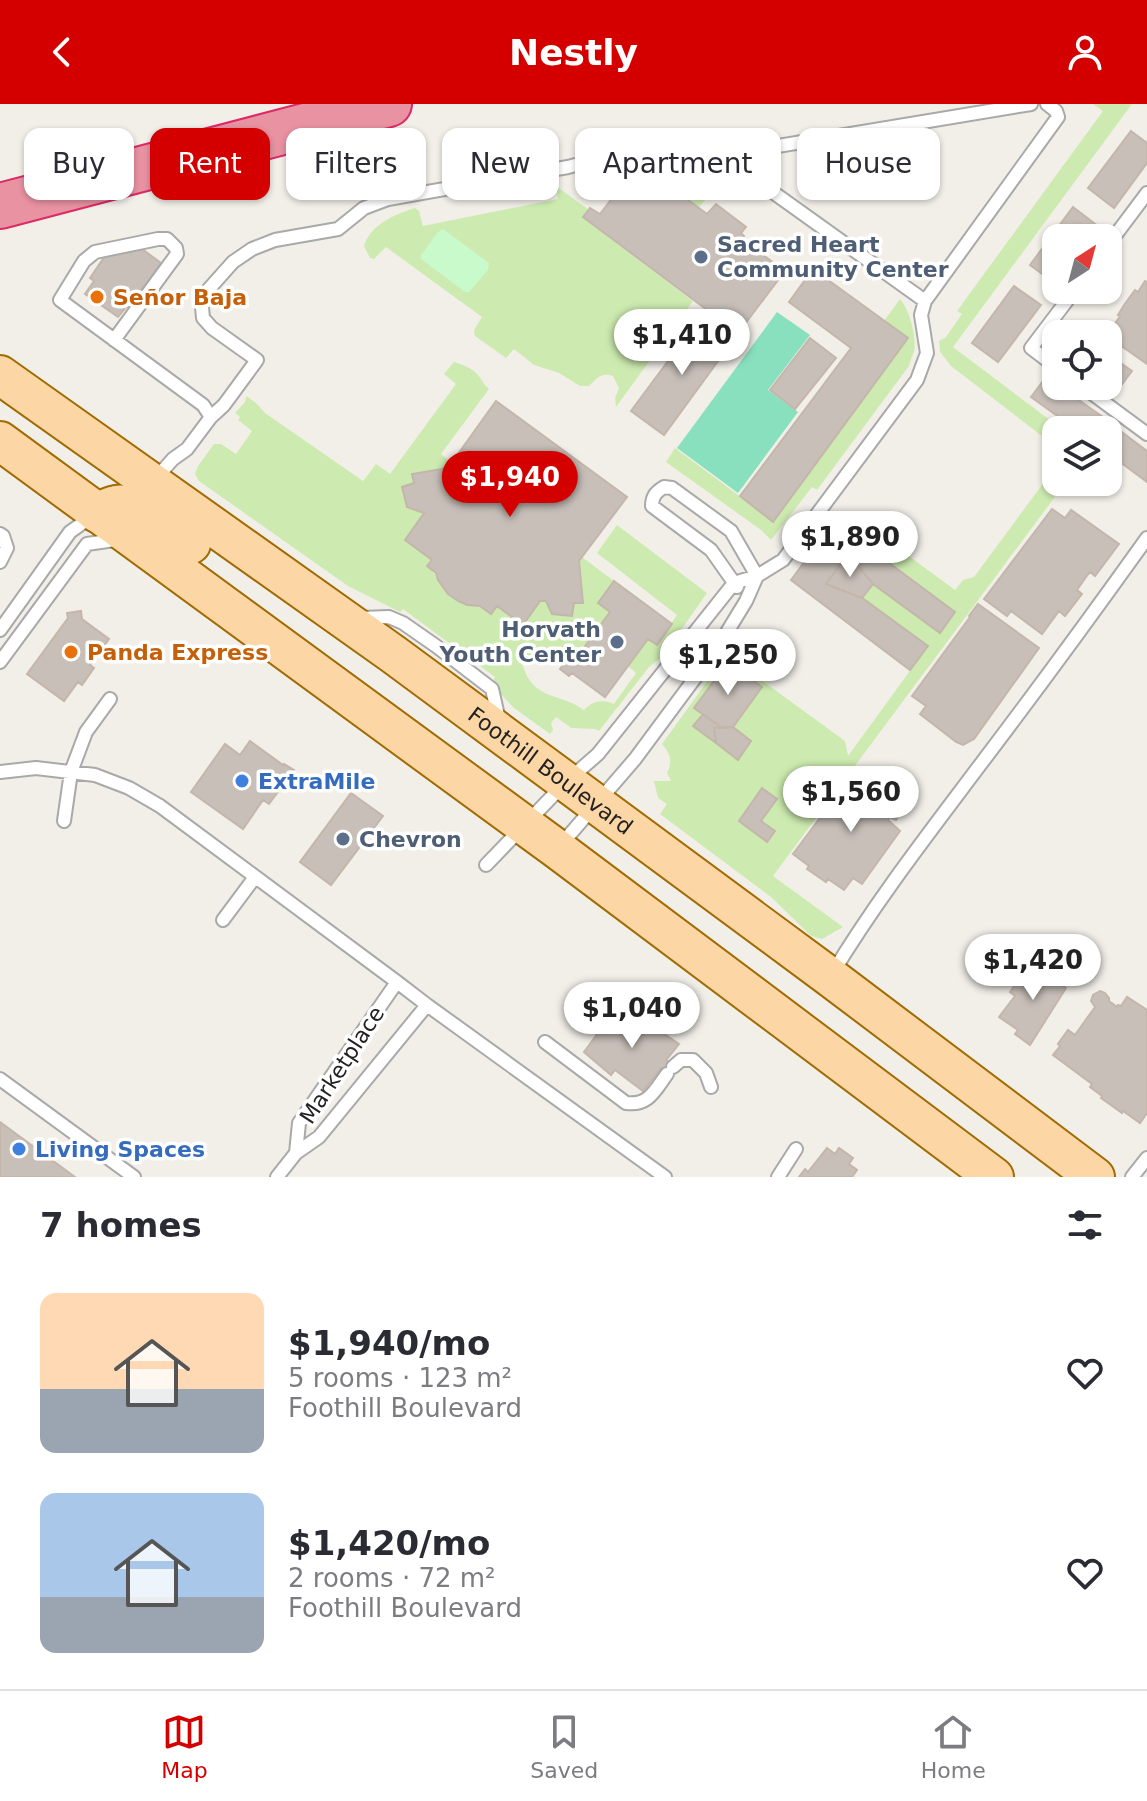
<!DOCTYPE html>
<meta charset="utf-8">
<style>
body{margin:0;font-family:"DejaVu Sans",sans-serif;background:#f2f2f3;color:#2b2b33;height:100vh;display:flex;flex-direction:column;font-size:30px;white-space:nowrap}
*{box-sizing:border-box;margin:0}
p{font-size:26px;color:#7c7c81}
.icon{flex:none;width:44px;height:44px;fill:none;stroke:currentColor;stroke-width:2;stroke-linecap:round;stroke-linejoin:round}
.map{position:relative;height:1073px;overflow:hidden}
.panel{display:flex;flex-direction:column;background:#fff;flex:1}
.panel>*{flex:none}
.banner{position:absolute;left:24px;top:24px;width:1100px;height:72px;display:flex;gap:16px}
.needle{width:52px;rotate:36deg}
.fabs{position:absolute;left:1042px;top:120px;display:grid;gap:16px}
.fabs a{display:grid;place-items:center;width:80px;height:80px;border-radius:16px;background:#fff;box-shadow:0 2px 6px #0004;font-size:40px}
.price{position:absolute;translate:-50% -68px;padding:0 18px;border-radius:28px;background:#fff;color:#222;font-size:26px;line-height:52px;filter:drop-shadow(0 2px 4px #0008)}
.price::after{content:'';position:absolute;left:50%;top:48px;width:24px;height:18px;margin-left:-12px;background:inherit;clip-path:polygon(0 0,100% 0,50% 100%)}
.price.active{background:#d40000;color:#fff}
ul{padding:0;list-style:none}
li{display:flex;align-items:center;gap:24px;height:200px;padding:0 40px}
li span{display:grid;place-items:center;flex:none;width:224px;height:160px;border-radius:16px;color:#555}
li>.icon{margin-inline-start:auto}
span .icon{width:96px;height:96px;fill:#fffc;stroke-width:1}
li b{font-size:34px}
h2{display:flex;justify-content:space-between;align-items:center;height:96px;padding:0 40px;font-size:34px}
.pill{padding:0 28px;border-radius:16px;background:#fff;box-shadow:0 2px 6px #0004;font-size:28px;line-height:72px}
.pill.active{background:#d40000;color:#fff}
header{display:flex;justify-content:space-between;align-items:center;height:104px;padding:0 40px;background:#d40000;color:#fff;font-size:36px;font-weight:700}
.dock{display:flex;justify-content:space-around;align-items:center;height:112px;border-top:2px solid #e1e1e2;background:#fff;font-size:22px;color:#7c7c81}
.dock a{display:grid;justify-items:center;gap:4px}
.dock .active{color:#d40000}
.map>svg:first-child{display:block}
</style>
<header><svg class="icon" aria-label="back" viewBox="0 0 24 24"><path d="M15 5l-7 7 7 7"/></svg>Nestly<svg class="icon" aria-label="person" viewBox="0 0 24 24"><circle cx="12" cy="8" r="4"/><path d="M4 21q1-7 8-7t8 7"/></svg></header>
<div class="map">
<svg width="1147" height="1073" viewBox="0 0 1147 1073">
<rect width="100%" height="100%" fill="#f2efe9"/>
<path fill="#cdebb0" d="M1093 0H1132L953 243 1063 326H1056V378H1066L773 772 843 823 822 835 811 832 771 793 660 710 667 700 658 694 654 677H671L667 669C673 657 670 649 662 640L722 557 731 554 845 637 848 652 928 542 862 494 873 480 940 528 955 508 843 424 853 411 955 486 963 476 974 473 1053 366 1055 348 1046 335 951 262 940 248 939 237 946 233 962 210 957 207 1103 7Z
M636 57H648L694 67 725 68 727 71 699 103 639 59 611 97 602 91C604 79 615 81 618 67Z
M556 82 589 106 583 114 693 197 616 303 615 294 619 284 613 272C601 268 597 274 589 282H580L559 269 534 261 514 245 506 254 475 232 474 226 482 213 386 143 374 155 370 154 364 142C370 121 395 110 415 104L419 107 423 122 558 95Z
M900 195C910 206 917 234 914 248 912 253 910 257 909 262L817 386 812 383 771 436 761 426 666 358 675 344 773 417 884 217Z
M454 258C461 260 472 264 477 270 482 275 483 280 489 285L441 350 452 359 448 364 412 370 414 379 402 383 408 403 424 409 432 456 427 463C439 471 441 485 453 494 462 500 469 499 479 502 481 503 489 509 490 510L497 502 523 520 540 497H546L553 510 572 512 574 499 583 498 579 457 582 453 614 477 598 499 610 508 572 560 557 549 548 561 536 555 522 560C534 598 560 588 584 606 592 597 603 595 614 600L636 569 628 562 648 535 657 540 677 511 597 449 617 421 707 489 662 553 649 563 599 627 595 625 571 624 556 613 551 619 553 626 550 630 514 604 491 580 495 573 403 505 400 508 348 482 199 377 195 370 198 362 214 340H221L236 350 252 327 238 316 240 313 235 309 245 298 246 292 256 299 265 309 363 377 376 360 390 370 456 280 444 270Z"/>
<path fill="#c8facc" d="M443 125 489 159 488 166 469 188H465L421 155V151L438 128Z"/>
<path fill="#88e0be" d="M777 208 810 231 768 286 798 308 738 389 677 344Z"/>
<path fill="#c7bfb8" stroke="#c4b6ab" stroke-width="2" d="M1131 27 1147 39V59L1114 104 1088 84Z
M639 59 707 110 716 100 746 123 741 129 744 132 741 135 785 167 738 229 583 113 590 104 600 110Z
M1073 103 1099 123 1090 134H1056V180L1030 161Z
M142 145 161 159 129 204 127 202 118 213 85 190 94 177 90 174 105 152Z
M813 165 908 234 773 418 740 392 851 244 789 198Z
M1145 177 1147 178V260L1113 236 1119 229 1112 224 1120 212 1118 211 1124 201 1135 186 1138 188Z
M1014 182 1041 201 998 258 972 239Z
M700 214 732 238 664 331 631 307Z
M810 234 836 254 795 305 770 286Z
M1108 250 1132 267 1117 287 1108 281Z
M1046 273 1056 280V282H1059L1107 316 1100 326H1077L1031 293Z
M496 297 627 393 579 457 583 499H574L572 512 552 510 546 497H540L523 521 497 502 491 510 480 502 467 501 458 497 448 490 438 476 436 469 427 462 432 456 405 436 424 409 407 403 402 383 414 379 412 370 448 364Z
M1114 322 1147 347V378L1108 349V331Z
M1052 405 1065 414 1071 406 1119 440 1095 472 1090 468 1086 473 1077 486 1082 490 1065 512 1059 507 1042 530 1011 507 1007 512 984 495Z
M834 418 955 508 940 529 873 480 848 450 826 480 862 494 928 542 910 566 791 476Z
M848 450 873 480 862 494 826 480Z
M614 477 672 520 657 541 648 535 605 593 572 569 569 572 560 565 567 556 572 560 610 508 598 499Z
M978 500 1039 544 974 635 963 641 956 638 920 610 926 602 912 592 970 513 969 512Z
M81 507 82 515 109 535 90 561 94 564 82 581 78 578 64 597 27 570 68 514 67 509Z
M728 558 762 583 733 623 722 624 694 604Z
M703 610 722 624H714L716 639 693 622Z
M733 623 751 637 738 656 716 639 714 624Z
M250 637 283 661 284 660 294 666 269 700 263 696 243 725 191 688 225 640 240 651Z
M855 667 904 704 896 716 890 713 888 716 900 727 862 780 853 774 844 786 828 775 826 778 807 765 809 762 793 750Z
M762 684 777 695 761 717 775 727 767 738 739 717Z
M351 689 383 712 331 781 300 758Z
M1034 859 1043 865 1045 863 1061 875 1058 878 1066 884 1030 941 1015 930 1018 926 999 913 1015 892 1010 888 1019 875 1021 877Z
M1100 887 1105 889 1109 894V897L1117 903 1118 901 1121 902 1127 893 1147 906V1009L1140 1019 1123 1007 1122 1009 1101 994 1102 992 1090 983 1092 980 1053 951 1060 942 1058 940 1068 926 1075 931 1095 903 1091 897 1093 891Z
M611 911 636 929 648 912 663 923 660 927 679 940 666 956 669 959 664 966 661 964 643 987 615 966 611 971 584 948Z
M0 1018 75 1073H0Z
M827 1044 835 1050 839 1044 853 1054 849 1060 857 1066 852 1073H799L805 1065 808 1068Z"/>
<g fill="none" stroke-linecap="round" stroke-linejoin="round">
<g stroke="#a9a9a9" stroke-width="16">
<path id="service" d="M744 48 747 65 753 74 925 197
M1108 141 1147 89
M114 236 177 150 176 144 167 135H158L95 148 84 157 60 196 203 301 211 313
M1056 263 1031 244 1075 186
M1082 282 1147 330
M156 374 173 355 187 345 211 313 224 301 257 256 212 224 203 214 202 203 208 186 233 158 252 145 275 136 338 125 364 104 388 95 568 63 638 44 657 45 691 55 712 53 1031 0
M0 430 3 432 7 444 0 458
M737 483 711 446 652 402C652 392 656 388 664 383L672 384 731 427 757 472
M361 514 389 513 403 519 436 542 492 585 499 616
M0 526 70 428 95 410
M0 558 87 440 121 435
M0 668 36 664 95 671 129 684 160 702 397 878 427 901 665 1073
M64 717 71 668 86 628 110 595
M559 743 635 655 718 543 746 497 757 472
M486 761 566 678 598 650 734 479 757 472 783 456 917 276 927 249 921 211 925 197 1058 13 1056 7 1047 0
M223 816 255 773
M832 870C876 797 929 729 980 661 1037 586 1092 511 1147 434
M545 938 626 999C649 1002 655 986 667 970
M673 963 681 956H693L706 969 711 983
M0 975 134 1073
M296 1049 299 1019 397 878
M277 1073 296 1049 319 1033 427 901
M778 1073 796 1045
M1132 1073 1147 1054"/>
</g>
<g stroke="#a06b00" stroke-width="42">
<g id="primary">
<path id="s1" d="M0 271 393 550 830 873 1095 1073"/>
<path d="M0 337 557 745 994 1073"/>
<path d="M97 409C103 406 109 402 116 401 139 396 173 427 191 440"/>
</g>
</g>
<g stroke="#dc2a67" stroke-width="48">
<path id="motorway" d="M0 102 389 0"/>
</g>
<use href="#service" stroke="#fff" stroke-width="12"/>
<use href="#primary" stroke="#fcd6a4" stroke-width="38"/>
<use href="#motorway" stroke="#e892a2" stroke-width="44"/>
</g>
<g fill="#5c6f8a" stroke="#fff" stroke-width="3">
<circle cx="701" cy="153" r="8"/>
<circle cx="617" cy="538" r="8"/>
<circle cx="343" cy="735" r="8"/>
</g>
<g fill="#e8710a" stroke="#fff" stroke-width="3">
<circle cx="97" cy="193" r="8"/>
<circle cx="71" cy="548" r="8"/>
</g>
<g fill="#3f7fe0" stroke="#fff" stroke-width="3">
<circle cx="242" cy="677" r="8"/>
<circle cx="19" cy="1045" r="8"/>
</g>
<g text-anchor="middle" dominant-baseline="central" stroke-width="7" stroke-linejoin="round" paint-order="stroke">
<g font-size="22" font-weight="bold" fill="#4e5e75" stroke="#fff" text-anchor="start">
<text x="717" y="140">Sacred Heart<tspan x="717" dy="25">Community Center</tspan></text>
<text x="601" y="525" text-anchor="end">Horvath<tspan x="601" dy="25">Youth Center</tspan></text>
<text x="359" y="735">Chevron</text>
</g>
<g font-size="22" font-weight="bold" fill="#c56008" stroke="#fff" text-anchor="start">
<text x="113" y="193">Señor Baja</text>
<text x="87" y="548">Panda Express</text>
</g>
<g font-size="22" fill="#222" stroke="#fff">
<text stroke="none"><textPath href="#s1" startOffset="678">Foothill Boulevard</textPath></text>
<text transform="translate(342 961) rotate(-57)">Marketplace</text>
</g>
<g font-size="22" font-weight="bold" fill="#366cbe" stroke="#fff" text-anchor="start">
<text x="258" y="677">ExtraMile</text>
<text x="35" y="1045">Living Spaces</text>
</g>
</g>
</svg>
<div class="fabs">
<a><svg class="needle" viewBox="-14 -14 28 28"><path d="M0-13l5 13h-10z" fill="#e53935"/><path d="M0 13l5-13h-10z" fill="#7c7c81"/></svg></a>
<a><svg class="icon" aria-label="locate" viewBox="0 0 24 24"><circle cx="12" cy="12" r="6"/><path d="M12 2v4M12 18v4M2 12h4M18 12h4"/></svg></a>
<a><svg class="icon" aria-label="layers" viewBox="0 0 24 24"><path d="M12 4l9 5-9 5-9-5zM3 14l9 5 9-5"/></svg></a>
</div>
<b class="price" style="left:682px;top:273px">$1,410</b>
<b class="price active" style="left:510px;top:415px">$1,940</b>
<b class="price" style="left:850px;top:475px">$1,890</b>
<b class="price" style="left:728px;top:593px">$1,250</b>
<b class="price" style="left:851px;top:730px">$1,560</b>
<b class="price" style="left:1033px;top:898px">$1,420</b>
<b class="price" style="left:632px;top:946px">$1,040</b>
<div class="banner">
<a class="pill">Buy</a>
<a class="pill active">Rent</a>
<a class="pill">Filters</a>
<a class="pill">New</a>
<a class="pill">Apartment</a>
<a class="pill">House</a>
</div>
</div>
<section class="panel">
<h2>7 homes<svg class="icon" aria-label="filters" viewBox="0 0 24 24"><path d="M4 7h16M4 17h16"/><circle cx="9" cy="7" r="2"/><circle cx="15" cy="17" r="2"/></svg></h2>
<ul>
<li><span style="background:linear-gradient(#ffd9b3 60%,#9aa5b1 0)"><svg class="icon" aria-label="home" viewBox="0 0 24 24"><path d="M3 11l9-7 9 7M6 9v11h12V9"/></svg></span><div><b>$1,940/mo</b><p>5 rooms · 123 m²</p><p>Foothill Boulevard</p></div><svg class="icon" aria-label="heart" viewBox="0 0 24 24"><path d="M12 20l-8-8c-3-5 5-10 8-4 3-6 11-1 8 4z"/></svg></li>
<li><span style="background:linear-gradient(#a9c7e8 65%,#9aa5b1 0)"><svg class="icon" aria-label="home" viewBox="0 0 24 24"><path d="M3 11l9-7 9 7M6 9v11h12V9"/></svg></span><div><b>$1,420/mo</b><p>2 rooms · 72 m²</p><p>Foothill Boulevard</p></div><svg class="icon" aria-label="heart" viewBox="0 0 24 24"><path d="M12 20l-8-8c-3-5 5-10 8-4 3-6 11-1 8 4z"/></svg></li>
</ul>
</section>
<nav class="dock">
<a class="active"><svg class="icon" aria-label="map" viewBox="0 0 24 24"><path d="M3 6l6-2 6 2 6-2v14l-6 2-6-2-6 2zM9 4v14M15 6v14"/></svg>Map</a>
<a><svg class="icon" aria-label="saved" viewBox="0 0 24 24"><path d="M7 4h10v16l-5-4-5 4z"/></svg>Saved</a>
<a><svg class="icon" aria-label="home" viewBox="0 0 24 24"><path d="M3 11l9-7 9 7M6 9v11h12V9"/></svg>Home</a>
</nav>
